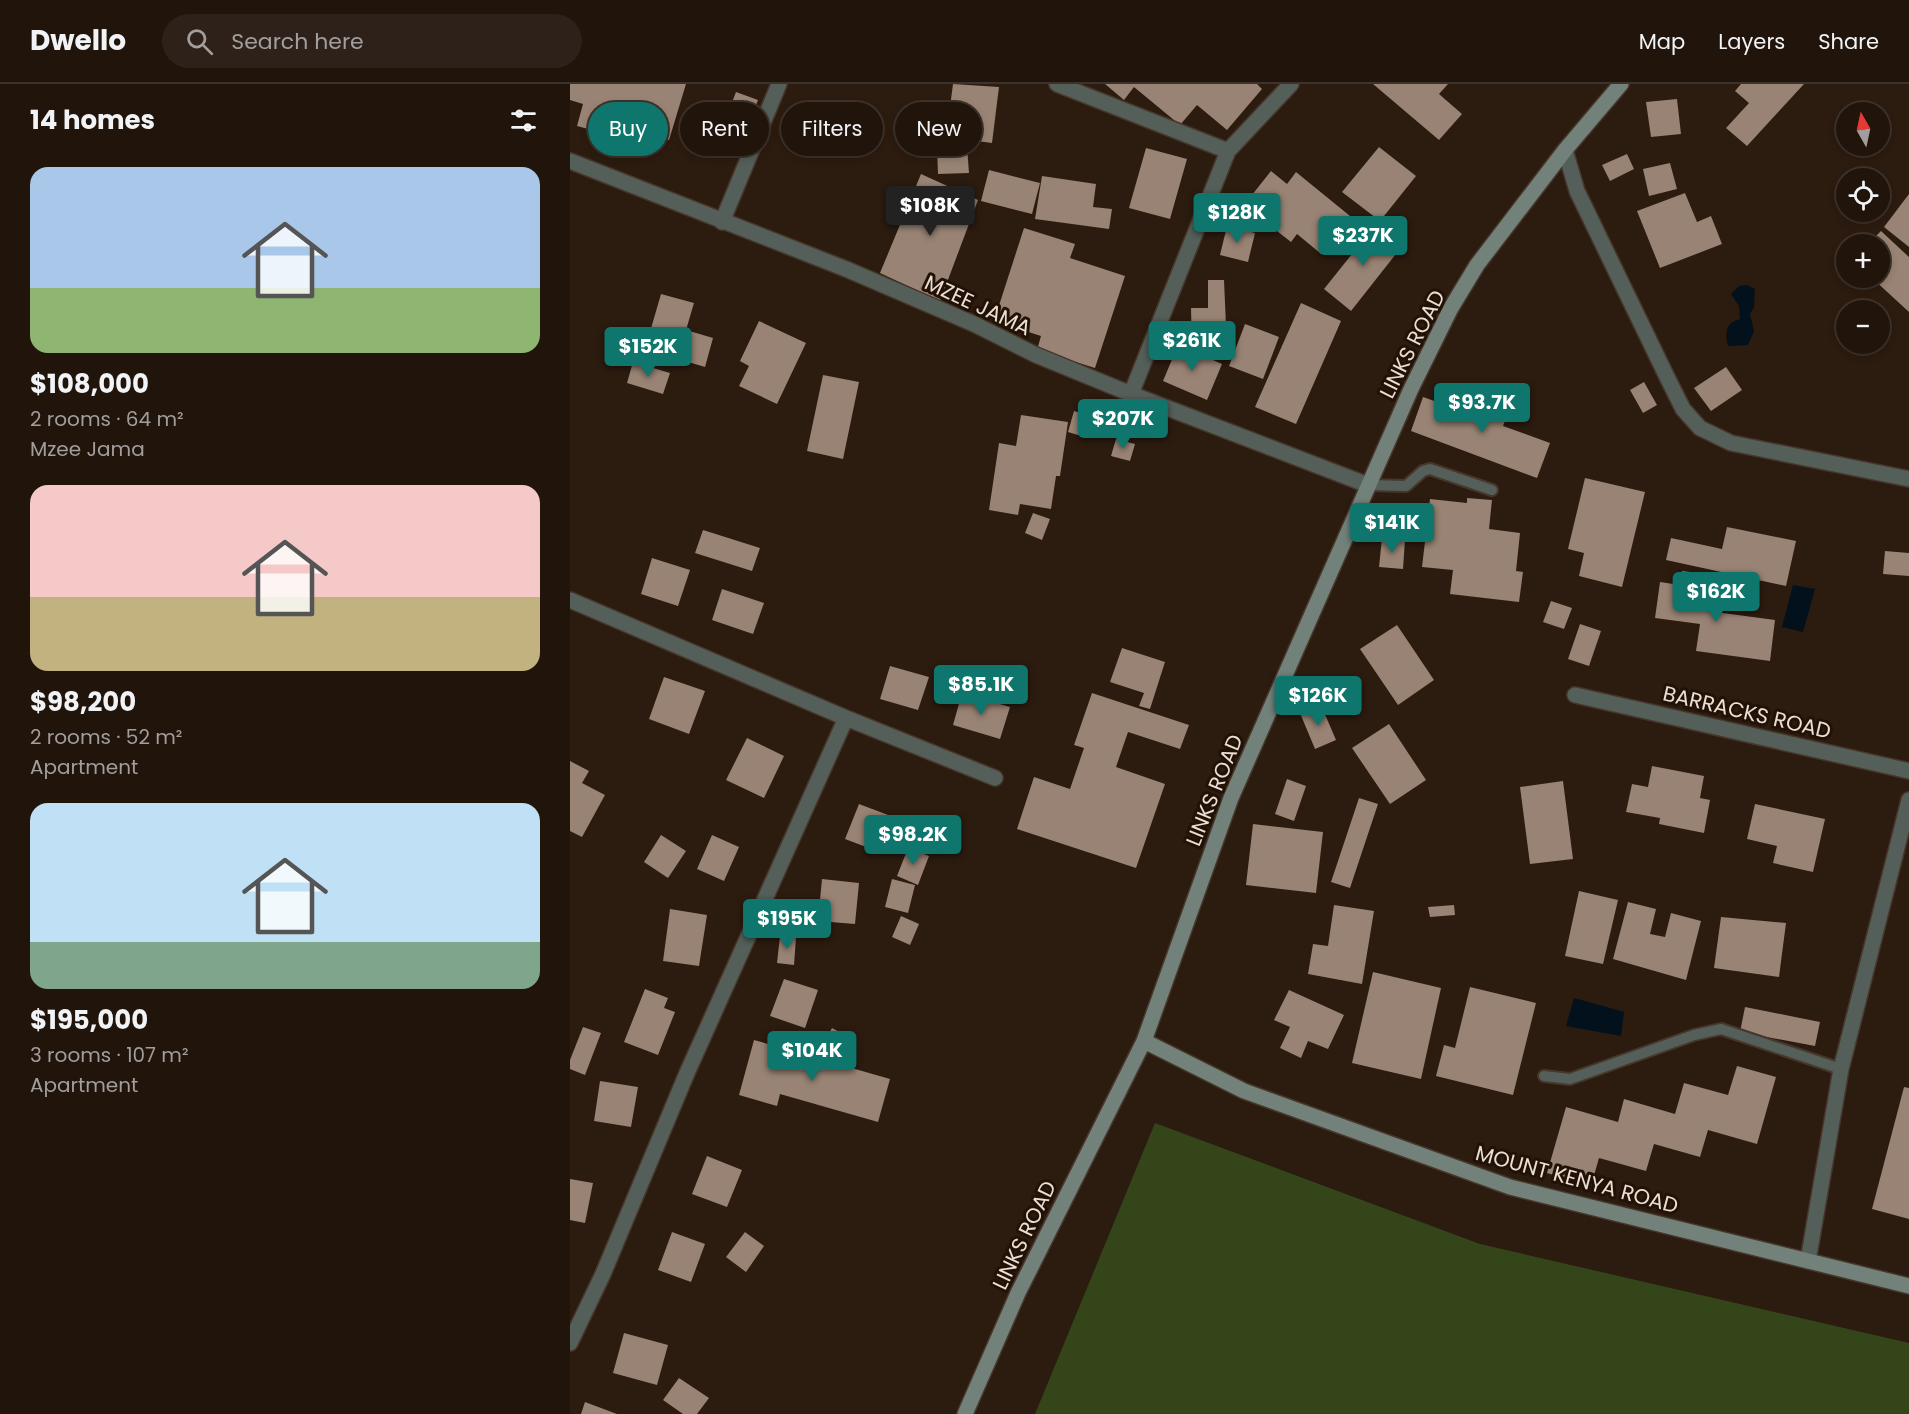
<!DOCTYPE html>
<meta charset="utf-8">
<style>
body{margin:0;font-family:Poppins,sans-serif;background:#2d2119;color:#f1f3f6;height:100vh;display:flex;flex-direction:column;font-size:22px;white-space:nowrap}
*{box-sizing:border-box;margin:0}
p{font-size:20px;color:#a29e9d}
.icon{flex:none;width:33px;height:33px;fill:none;stroke:currentColor;stroke-width:2;stroke-linecap:round;stroke-linejoin:round}
.map{position:relative;flex:1;overflow:hidden}
.sheet{display:flex;flex-direction:column;background:#21140b;width:570px}
.sheet>*{flex:none}
.top-card{position:absolute;left:18px;top:18px;width:570px;height:54px;display:flex;gap:12px}
.needle{width:39px;rotate:351deg}
.buttons{position:absolute;left:1266px;top:18px;display:grid;gap:12px}
.buttons a{display:grid;place-items:center;width:54px;height:54px;border-radius:50%;background:#21140b;box-shadow:0 3px 9px #0003,0 0 0 2px #3e332c;font-size:30px}
.price{position:absolute;translate:-50% -51px;padding:0 14px;border-radius:6px;background:#0f766e;color:#fff;font-size:20px;line-height:39px;filter:drop-shadow(0 2px 3px #0008)}
.price::after{content:'';position:absolute;left:50%;top:36px;width:18px;height:14px;margin-left:-9px;background:inherit;clip-path:polygon(0 0,100% 0,50% 100%)}
.price.selected{background:#222;color:#fff}
ul{padding:0;list-style:none}
li{display:grid;align-content:center;gap:12px;height:318px;padding:0 30px}
li span{display:grid;place-items:center;height:186px;border-radius:18px;color:#555}
li>.icon{margin-inline-start:auto}
span .icon{width:108px;height:108px;fill:#fffc;stroke-width:1}
li b{font-size:26px}
h2{display:flex;justify-content:space-between;align-items:center;height:72px;padding:0 30px;font-size:26px}
.tag{padding:0 21px;border-radius:27px;background:#21140b;box-shadow:0 3px 9px #0003,0 0 0 2px #3e332c;font-size:21px;line-height:54px}
.tag.selected{background:#0f766e;color:#fff}
header{display:flex;align-items:center;gap:36px;box-sizing:border-box;height:84px;padding:0 30px;background:#21140b;border-bottom:2px solid #3e332c}
header strong{font-size:28px}
nav{display:flex;gap:33px;margin-inline-start:auto;font-size:21px}
.search{width:420px;height:54px;background:#2d2119;display:flex;align-items:center;gap:15px;box-sizing:border-box;padding:0 21px;border-radius:33px;color:#a29e9d;font-size:22px}
main{display:flex;flex:1;min-height:0}
.map>svg:first-child{display:block}
</style>
<header>
<strong>Dwello</strong>
<div class="search"><svg class="icon" aria-label="search" viewBox="0 0 24 24"><circle cx="10" cy="10" r="6"/><path d="M15 15l6 6"/></svg>Search here</div>
<nav><a>Map</a><a>Layers</a><a>Share</a></nav>
</header>
<main>
<section class="sheet">
<h2>14 homes<svg class="icon" aria-label="filters" viewBox="0 0 24 24"><path d="M4 7h16M4 17h16"/><circle cx="9" cy="7" r="2"/><circle cx="15" cy="17" r="2"/></svg></h2>
<ul>
<li><span style="background:linear-gradient(#a9c7e8 65%,#8fb573 0)"><svg class="icon" aria-label="home" viewBox="0 0 24 24"><path d="M3 11l9-7 9 7M6 9v11h12V9"/></svg></span><div><b>$108,000</b><p>2 rooms · 64 m²</p><p>Mzee Jama</p></div></li>
<li><span style="background:linear-gradient(#f6c9c9 60%,#c2b280 0)"><svg class="icon" aria-label="home" viewBox="0 0 24 24"><path d="M3 11l9-7 9 7M6 9v11h12V9"/></svg></span><div><b>$98,200</b><p>2 rooms · 52 m²</p><p>Apartment</p></div></li>
<li><span style="background:linear-gradient(#bfe0f5 75%,#7fa58c 0)"><svg class="icon" aria-label="home" viewBox="0 0 24 24"><path d="M3 11l9-7 9 7M6 9v11h12V9"/></svg></span><div><b>$195,000</b><p>3 rooms · 107 m²</p><p>Apartment</p></div></li>
</ul>
</section>
<div class="map">
<svg width="1339" height="1330" viewBox="0 0 1339 1330">
<rect width="100%" height="100%" fill="#2c1b0f"/>
<path fill="#344519" d="M585 1039 910 1160 1339 1259V1330H465Z"/>
<path fill="#02111b" d="M1177 201 1185 205 1184 223 1180 230 1184 247 1178 261 1158 262C1155 249 1155 239 1170 235L1169 222 1161 210 1169 202Z
M1223 501 1245 505 1233 548 1212 543Z
M1004 914 1054 928 1051 952 996 942Z"/>
<path fill="#998374" d="M0 0H116L99 56 36 38 33 49 7 42 13 20 0 16Z
M383 0 429 3 422 59 376 53Z
M535 0H687L692 5 657 46 627 21 610 41 564 3 554 16Z
M803 0H878L869 10 892 30 869 56Z
M1171 0H1234L1177 62 1156 44 1179 19 1165 7Z
M166 8 188 16 167 70 116 50 125 27 154 39Z
M1107 15 1111 50 1081 53 1076 18Z
M397 62 399 89 368 90 367 64Z
M809 63 846 92 810 137 772 108Z
M576 64 617 75 600 135 559 124Z
M1057 70 1064 85 1040 97 1032 81Z
M1100 79 1107 105 1079 112 1073 85Z
M419 86 470 99 462 130 411 117Z
M701 87 717 100 726 88 780 132 750 169 727 150 721 158 674 121Z
M351 90 408 116 370 217 310 189Z
M472 92 526 100 523 123 542 125 539 145 465 135Z
M1115 109 1127 138 1141 132 1152 160 1090 184 1067 127Z
M1339 110V163L1314 143Z
M806 140 833 161 781 227 754 205Z
M657 142 685 149 678 178 650 171Z
M454 144 505 160 500 174 555 192 525 284 467 266 471 252 424 237Z
M1311 147 1339 173V228L1302 194H1310V160H1298Z
M638 196H654L657 265 622 266 621 224H638Z
M91 210 124 219 116 246 143 254 135 283 75 265Z
M731 219 771 237 726 340 685 323Z
M189 237 236 259 207 320 169 302 179 282 170 277Z
M675 240 709 253 693 295 659 282Z
M608 261 652 280 637 316 593 297Z
M63 278 100 289 93 310 57 299Z
M1156 283 1172 306 1141 327 1124 304Z
M253 291 289 298 273 375 237 367Z
M1074 298 1087 321 1073 329 1060 306Z
M911 312 940 323 933 342 980 359 967 394 841 347 853 313 904 331Z
M504 327 524 333 518 354 498 348Z
M451 331 498 338 490 392H486L481 425 450 420 448 431 419 426 429 359 446 362Z
M546 355 565 360 560 377 541 372Z
M1015 394 1075 408 1052 503 1009 492 1014 469 998 465Z
M897 414 922 416 919 445 950 449 946 487 953 488 949 518 880 510 883 486 852 483 860 415 897 419Z
M463 429 480 435 472 456 455 449Z
M1157 443 1226 457 1216 502 1096 476 1101 454 1152 465Z
M133 446 190 464 182 487 125 469Z
M812 454 835 456 833 485 809 483Z
M1315 467 1339 469V492L1313 490Z
M82 474 120 486 108 522 71 510Z
M1112 487 1128 489 1123 525 1205 536 1200 577 1126 567 1130 540 1085 534 1090 498 1110 501Z
M152 505 194 519 183 550 142 536Z
M981 517 1002 524 994 545 973 538Z
M1010 540 1031 547 1019 582 998 575Z
M827 541 864 596 828 621 790 565Z
M552 564 595 578 580 625 569 622 574 609 540 598Z
M320 582 359 593 348 626 310 615Z
M94 593 135 607 119 650 79 635Z
M392 609 440 623 430 655 383 641Z
M522 609 619 641 610 665 558 648 546 683 595 700 566 784 447 745 464 693 500 705 514 664 504 661Z
M751 621 766 656 745 665 730 629Z
M819 640 856 696 820 720 782 664Z
M177 654 214 672 194 714 156 696Z
M0 677 19 687 12 699 35 711 12 753 0 747Z
M1082 682 1134 692 1130 714 1140 716 1134 749 1089 740 1090 734 1056 728 1062 700 1078 703Z
M717 695 736 702 724 737 705 730Z
M993 697 1003 775 960 780 950 703Z
M789 714 808 720 780 804 761 798Z
M289 720 326 734 312 769 275 755Z
M1185 720 1255 735 1243 788 1203 779 1207 762 1177 755Z
M683 740 753 748 746 809 676 801Z
M91 751 116 767 98 794 74 778Z
M142 751 169 763 154 797 127 785Z
M338 764 359 772 348 801 327 792Z
M252 795 289 799 285 840 248 837Z
M322 795 345 801 338 829 315 823Z
M1009 807 1048 816 1033 880 995 872Z
M1058 818 1086 825 1080 850 1095 853 1101 829 1131 837 1116 896 1043 875Z
M764 821 804 827 792 900 738 890 743 860 758 862Z
M884 821 885 831 860 833 858 823Z
M100 825 137 831 129 882 93 877Z
M331 832 349 840 340 861 322 853Z
M1151 833 1216 839 1209 893 1144 884Z
M210 852 226 853 224 881 207 879Z
M803 888 871 904 851 995 782 979Z
M214 895 248 906 235 944 200 932Z
M900 903 966 919 943 1011 866 992 874 961 885 964Z
M75 905 98 914 94 924 105 928 88 971 54 958Z
M719 906 774 931 758 965 738 957 731 974 710 964 720 943 704 936Z
M1175 923 1250 938 1245 962 1170 948Z
M13 943 31 949 15 991 0 985V976Z
M262 944 281 954 267 977 249 967Z
M184 956 320 995 308 1038 210 1010 207 1022 169 1011Z
M1167 982 1206 993 1187 1060 1138 1046 1130 1073 1084 1060 1076 1087 1029 1074 1021 1102 977 1089 996 1023 1048 1038 1054 1015 1105 1030 1114 999 1158 1011Z
M30 997 68 1003 61 1043 24 1037Z
M1334 1003 1339 1004V1135L1302 1125Z
M137 1072 172 1086 157 1123 122 1110Z
M0 1095 23 1099 15 1139 0 1136Z
M102 1148 135 1160 121 1198 88 1186Z
M175 1148 194 1162 176 1188 156 1173Z
M54 1249 98 1261 87 1301 43 1289Z
M109 1294 139 1314 127 1330H113L93 1316Z
M15 1318 47 1330H11Z"/>
<g fill="none" stroke-linecap="round" stroke-linejoin="round">
<g stroke="#47362b" stroke-width="14">
<path id="service" d="M798 401 836 402 853 387 860 385 922 406
M974 992 1000 995 1124 951 1151 945 1271 985"/>
</g>
<g stroke="#47362b" stroke-width="18">
<path id="minor" d="M487 0 658 67
M995 66 1007 107 1097 293 1113 325 1130 344 1161 359 1339 395
M0 77 276 185 404 240 466 271 561 310 798 401
M152 138 209 0
M561 310 658 67 721 0
M0 516 276 634 425 694
M1005 611 1339 687
M1238 1177 1271 985 1339 716
M0 1259 33 1190 117 989 276 634"/>
</g>
<g stroke="#47362b" stroke-width="18">
<path id="secondary" d="M574 957 674 1007 940 1103 1339 1202
M395 1330 448 1209 574 957 661 714 841 305 881 224 907 181 995 66 1051 0"/>
</g>
<use href="#service" stroke="#545f59" stroke-width="10"/>
<use href="#minor" stroke="#545f59" stroke-width="15"/>
<use href="#secondary" stroke="#72827a" stroke-width="15"/>
</g>
<g text-anchor="middle" dominant-baseline="central" stroke-width="6" stroke-linejoin="round" paint-order="stroke">
<g font-size="21" fill="#eaded5" stroke="#221206">
<text transform="translate(408 221) rotate(25)">MZEE JAMA</text>
<text transform="translate(842 260) rotate(-63)">LINKS ROAD</text>
<text transform="translate(1177 628) rotate(13)">BARRACKS ROAD</text>
<text transform="translate(644 706) rotate(-68)">LINKS ROAD</text>
<text transform="translate(1007 1095) rotate(15)">MOUNT KENYA ROAD</text>
<text transform="translate(454 1151) rotate(-64)">LINKS ROAD</text>
</g>
</g>
</svg>
<div class="buttons">
<a><svg class="needle" viewBox="-14 -14 28 28"><path d="M0-13l5 13h-10z" fill="#e53935"/><path d="M0 13l5-13h-10z" fill="#a29e9d"/></svg></a>
<a><svg class="icon" aria-label="locate" viewBox="0 0 24 24"><circle cx="12" cy="12" r="6"/><path d="M12 2v4M12 18v4M2 12h4M18 12h4"/></svg></a>
<a>+</a>
<a>−</a>
</div>
<b class="price selected" style="left:360px;top:153px">$108K</b>
<b class="price" style="left:667px;top:160px">$128K</b>
<b class="price" style="left:793px;top:183px">$237K</b>
<b class="price" style="left:622px;top:288px">$261K</b>
<b class="price" style="left:78px;top:294px">$152K</b>
<b class="price" style="left:912px;top:350px">$93.7K</b>
<b class="price" style="left:553px;top:366px">$207K</b>
<b class="price" style="left:822px;top:470px">$141K</b>
<b class="price" style="left:1146px;top:539px">$162K</b>
<b class="price" style="left:411px;top:632px">$85.1K</b>
<b class="price" style="left:748px;top:643px">$126K</b>
<b class="price" style="left:343px;top:782px">$98.2K</b>
<b class="price" style="left:217px;top:866px">$195K</b>
<b class="price" style="left:242px;top:998px">$104K</b>
<div class="top-card">
<a class="tag selected">Buy</a>
<a class="tag">Rent</a>
<a class="tag">Filters</a>
<a class="tag">New</a>
</div>
</div>
</main>
